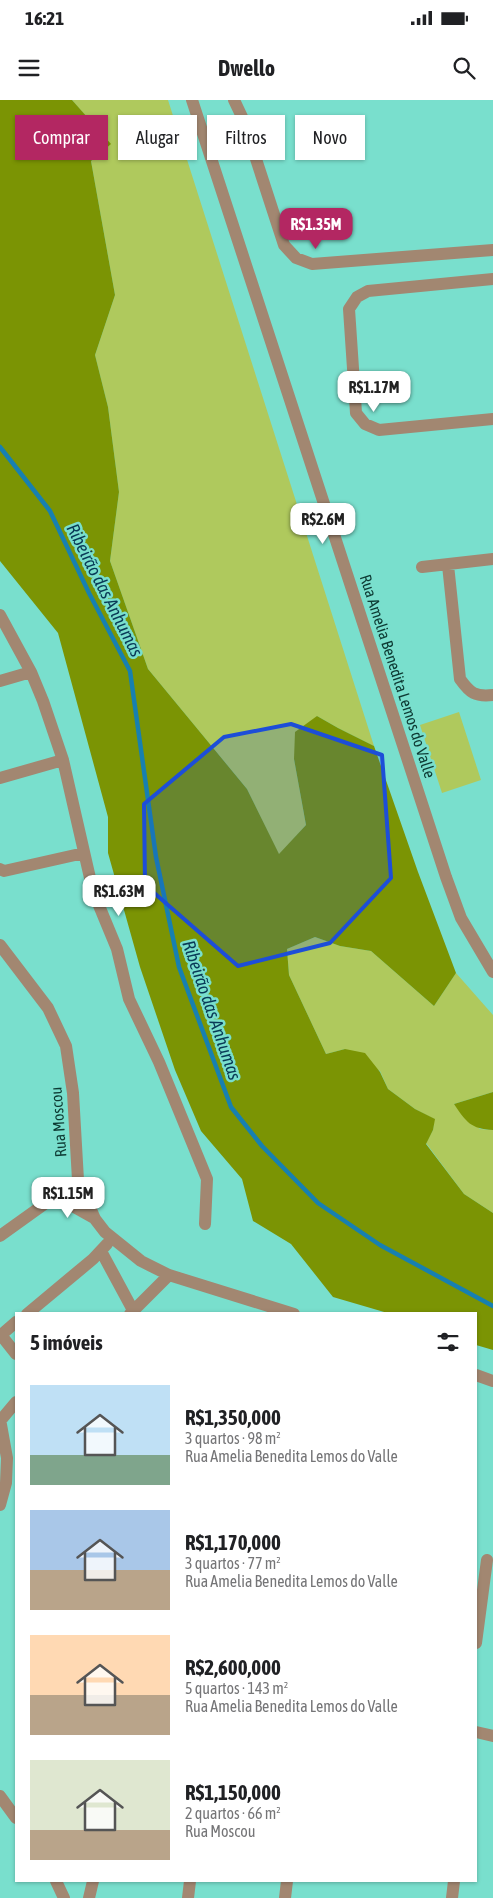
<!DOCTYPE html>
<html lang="pt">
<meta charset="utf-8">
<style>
body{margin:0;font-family:"Asap Condensed",sans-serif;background:#f2f2f2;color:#202124;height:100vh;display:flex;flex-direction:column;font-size:19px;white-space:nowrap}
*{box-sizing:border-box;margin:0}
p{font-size:16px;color:#757577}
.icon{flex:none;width:28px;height:28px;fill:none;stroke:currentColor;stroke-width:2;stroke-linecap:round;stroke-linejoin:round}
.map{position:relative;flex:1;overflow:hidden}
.details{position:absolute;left:15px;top:1212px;width:462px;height:570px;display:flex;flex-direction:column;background:#fff;border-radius:0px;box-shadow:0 1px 4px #0004}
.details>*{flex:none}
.banner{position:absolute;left:15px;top:15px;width:464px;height:45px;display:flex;gap:10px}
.price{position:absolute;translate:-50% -42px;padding:0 11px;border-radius:10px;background:#fff;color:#222;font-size:16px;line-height:32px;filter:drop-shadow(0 1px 2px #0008)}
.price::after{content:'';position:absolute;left:50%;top:30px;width:15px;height:11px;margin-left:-8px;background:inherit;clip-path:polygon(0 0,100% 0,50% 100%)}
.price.on{background:#b32762;color:#fff}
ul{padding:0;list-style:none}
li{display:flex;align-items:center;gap:15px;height:125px;padding:0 15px}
li span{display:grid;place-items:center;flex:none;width:140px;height:100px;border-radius:0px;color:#555}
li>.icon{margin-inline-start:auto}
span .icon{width:60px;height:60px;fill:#fffc;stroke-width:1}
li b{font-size:21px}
h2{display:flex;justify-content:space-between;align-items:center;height:60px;padding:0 15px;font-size:21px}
.tag{padding:0 18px;border-radius:0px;background:#fff;box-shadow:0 1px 4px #0004;font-size:18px;line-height:45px}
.tag.on{background:#b32762;color:#fff}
.status{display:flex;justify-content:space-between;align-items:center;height:35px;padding:0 25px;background:#fff;direction:ltr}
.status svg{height:14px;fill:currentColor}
header{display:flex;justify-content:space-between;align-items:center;height:65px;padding:0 15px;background:#fff;font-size:22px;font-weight:700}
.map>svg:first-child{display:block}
</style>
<div class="status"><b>16:21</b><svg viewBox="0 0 49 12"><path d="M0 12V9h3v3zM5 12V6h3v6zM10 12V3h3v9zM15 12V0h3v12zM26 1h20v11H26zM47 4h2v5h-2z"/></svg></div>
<header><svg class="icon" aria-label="menu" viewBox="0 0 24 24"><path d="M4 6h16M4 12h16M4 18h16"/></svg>Dwello<svg class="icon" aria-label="search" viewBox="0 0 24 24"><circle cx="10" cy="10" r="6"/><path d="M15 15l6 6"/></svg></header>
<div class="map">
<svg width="493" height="1798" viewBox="0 0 493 1798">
<rect width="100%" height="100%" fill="#79dfcd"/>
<path fill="#afc95d" d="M72 0H168L374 646 338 628 317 616 294 659 306 725 279 755 247 689 148 569 110 461 119 392 108 307 95 255 115 195 91 61 110 44Z
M459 612 481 680 442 693 420 625Z
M315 837 340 846 371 851 434 906 456 873 493 915V992L454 1004 480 1029 493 1030V1113L464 1094 426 1043 433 1030 434 1019 415 1009 388 989 380 971 345 949 326 954 289 875 287 849Z"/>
<path fill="#7b9404" d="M0 0H72L111 44 91 61 115 195 95 255 108 307 119 392 110 461 148 569 247 689 279 754 306 725 294 659 295 632 317 616 338 628 374 646 418 772 456 873 434 906 371 851 340 846 315 837 287 849 289 875 326 954 345 949 365 953 380 972 388 989 415 1009 435 1019 433 1030 426 1044 464 1094 493 1113V1250L476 1245V1214H391L333 1197 291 1144 253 1121 242 1079 201 1031 175 970 140 867 108 753V717L58 533 0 461Z
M493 992V1030C471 1029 466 1022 454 1004Z"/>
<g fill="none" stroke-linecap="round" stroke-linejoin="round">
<path stroke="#1780b0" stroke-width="4.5" d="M0 347 50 411 89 493 130 571 156 757 179 867 231 1007 262 1046 318 1103 380 1145 493 1206"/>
<path stroke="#a28771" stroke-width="12" d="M192 0 446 777 461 818 493 872
M234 0 243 19 284 145 296 158 312 164 493 150
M493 179 368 191 357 197 349 209 356 313 365 324 379 330 493 319
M448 465 460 579C470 593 475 597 493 595
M422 467 493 459
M0 515 31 572 43 601 63 660 93 791 117 849 129 899 159 962 207 1079 205 1124
M0 581 31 572
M0 678 63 660
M0 769 4 771 84 753
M0 845 48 908 66 946 73 993 78 1080 95 1119 105 1132 141 1161 169 1175 294 1214
M50 1100 69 1104 94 1118
M0 1136 78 1080
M101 1151 135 1214
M27 1214 93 1159 107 1144
M130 1214 169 1175
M16 1222 1 1235 16 1254
M476 1275 493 1281
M0 1319 7 1358 6 1383 0 1405
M1 1320 16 1302
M476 1543 487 1460
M476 1632 493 1636
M0 1696 16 1718
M56 1781 64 1798
M89 1798 93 1781
M188 1798 190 1781
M285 1798 287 1781
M452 1798 454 1781"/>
</g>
<path fill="#1d4ed8" fill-opacity="0.2" stroke="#1d4ed8" stroke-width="4" stroke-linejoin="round" d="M291 624 382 655 391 778 330 843 238 866 145 785 144 704 224 637Z"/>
<g text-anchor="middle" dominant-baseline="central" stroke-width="5" stroke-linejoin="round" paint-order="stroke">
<g font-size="16" fill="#0d3a33" stroke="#79dfcd">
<text transform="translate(398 576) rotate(72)">Rua Amelia Benedita Lemos do Valle</text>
<text transform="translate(58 1022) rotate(-94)">Rua Moscou</text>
</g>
<g font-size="18" font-style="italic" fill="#093a57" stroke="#79dfcd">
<text transform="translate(105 490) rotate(63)">Ribeirão das Anhumas</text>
<text transform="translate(212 910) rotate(71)">Ribeirão das Anhumas</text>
</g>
</g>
</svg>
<b class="price on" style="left:316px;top:150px">R$1.35M</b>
<b class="price" style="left:374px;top:313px">R$1.17M</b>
<b class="price" style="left:323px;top:445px">R$2.6M</b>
<b class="price" style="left:119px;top:817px">R$1.63M</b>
<b class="price" style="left:68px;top:1119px">R$1.15M</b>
<div class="banner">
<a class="tag on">Comprar</a>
<a class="tag">Alugar</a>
<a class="tag">Filtros</a>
<a class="tag">Novo</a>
</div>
<section class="details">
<h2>5 imóveis<svg class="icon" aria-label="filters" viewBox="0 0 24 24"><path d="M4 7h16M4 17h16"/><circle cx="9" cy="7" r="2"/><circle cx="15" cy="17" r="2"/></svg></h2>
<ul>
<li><span style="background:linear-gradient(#bfe0f5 70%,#7fa58c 0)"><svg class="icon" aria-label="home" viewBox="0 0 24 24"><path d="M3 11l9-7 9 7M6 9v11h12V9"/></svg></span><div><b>R$1,350,000</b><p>3 quartos · 98 m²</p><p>Rua Amelia Benedita Lemos do Valle</p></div></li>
<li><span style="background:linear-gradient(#a9c7e8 60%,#b9a48a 0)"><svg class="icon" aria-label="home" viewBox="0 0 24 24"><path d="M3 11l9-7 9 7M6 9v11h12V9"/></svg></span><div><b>R$1,170,000</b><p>3 quartos · 77 m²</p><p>Rua Amelia Benedita Lemos do Valle</p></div></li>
<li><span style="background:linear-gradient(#ffd9b3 60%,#b9a48a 0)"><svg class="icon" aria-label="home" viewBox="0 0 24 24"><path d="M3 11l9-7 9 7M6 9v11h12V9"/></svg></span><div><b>R$2,600,000</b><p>5 quartos · 143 m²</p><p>Rua Amelia Benedita Lemos do Valle</p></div></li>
<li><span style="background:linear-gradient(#dfe7d0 70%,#b9a48a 0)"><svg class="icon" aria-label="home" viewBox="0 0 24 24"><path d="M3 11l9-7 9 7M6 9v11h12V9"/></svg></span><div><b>R$1,150,000</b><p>2 quartos · 66 m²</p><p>Rua Moscou</p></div></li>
</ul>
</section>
</div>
